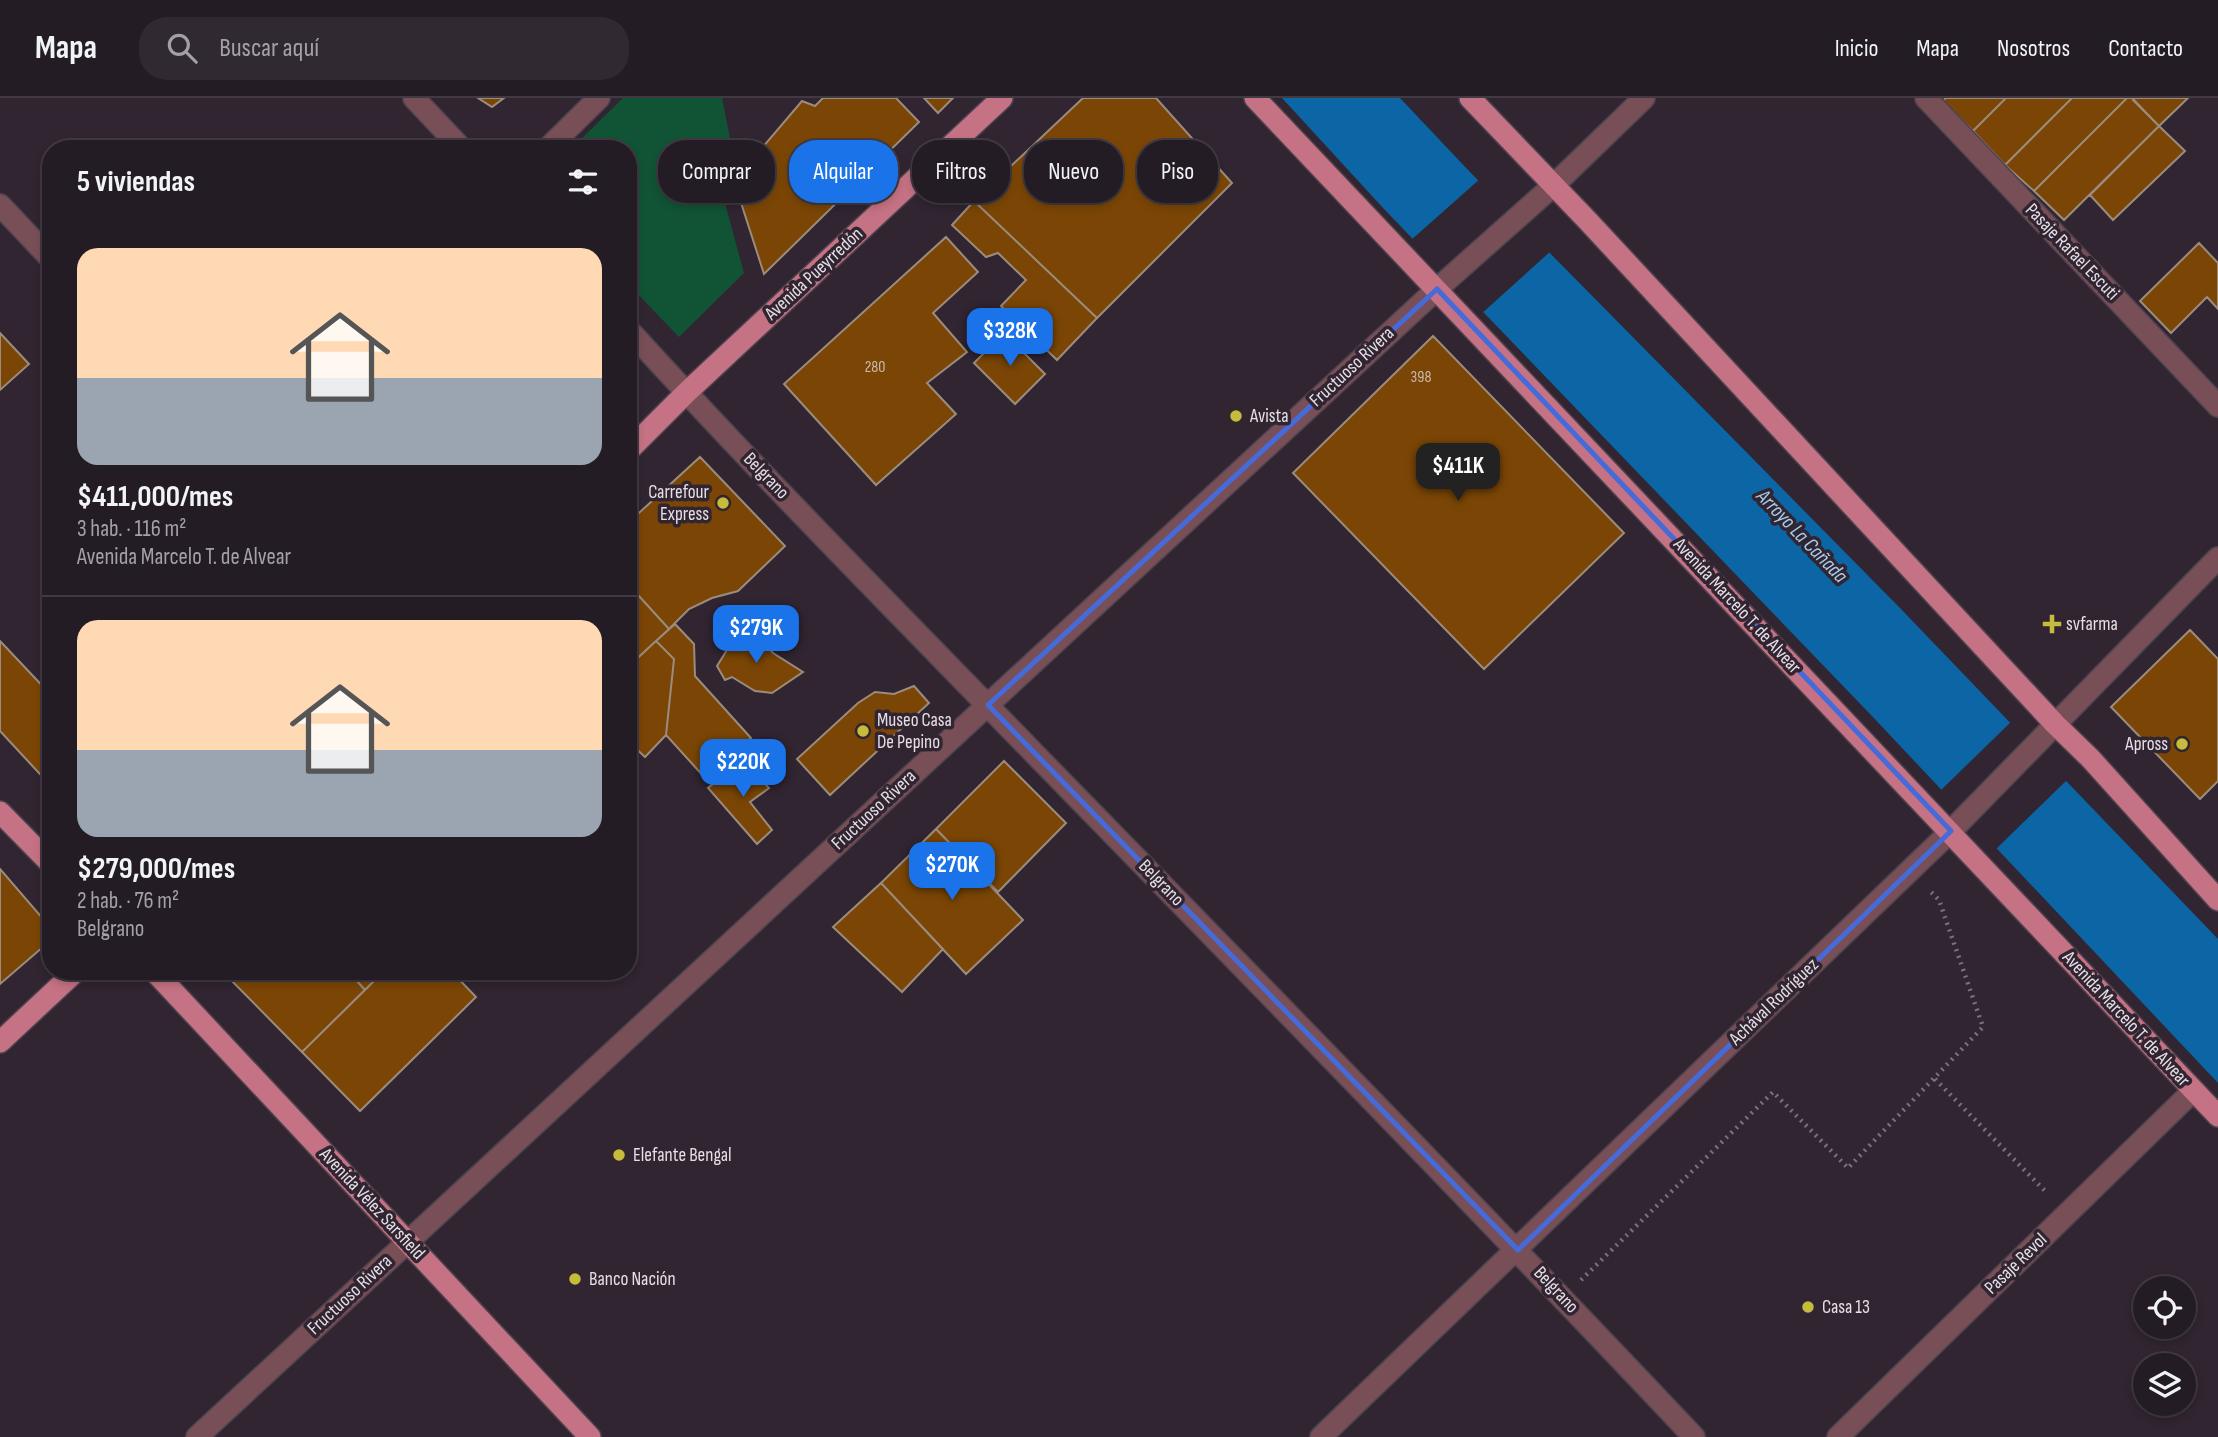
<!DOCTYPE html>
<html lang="es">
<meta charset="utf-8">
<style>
body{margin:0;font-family:"Sofia Sans Condensed",sans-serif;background:#302932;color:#f1f3f6;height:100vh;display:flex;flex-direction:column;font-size:26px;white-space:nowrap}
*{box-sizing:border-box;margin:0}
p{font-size:23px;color:#a3a1a7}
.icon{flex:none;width:38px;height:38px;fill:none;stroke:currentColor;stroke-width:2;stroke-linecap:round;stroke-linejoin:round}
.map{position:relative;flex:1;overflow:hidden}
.panel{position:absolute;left:42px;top:42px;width:595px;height:840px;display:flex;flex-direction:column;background:#241c25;border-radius:28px;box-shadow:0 4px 10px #0003,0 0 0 2px #413a42}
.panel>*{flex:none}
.top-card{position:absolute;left:658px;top:42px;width:665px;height:63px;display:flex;gap:14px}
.controls{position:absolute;left:2133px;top:1178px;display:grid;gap:14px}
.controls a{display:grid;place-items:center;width:63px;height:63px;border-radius:50%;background:#241c25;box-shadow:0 4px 10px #0003,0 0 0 2px #413a42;font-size:35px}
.price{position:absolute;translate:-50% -60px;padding:0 16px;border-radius:14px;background:#1a73e8;color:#fff;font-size:23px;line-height:46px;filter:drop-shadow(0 2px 4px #0008)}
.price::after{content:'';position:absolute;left:50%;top:42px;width:21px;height:16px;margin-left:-10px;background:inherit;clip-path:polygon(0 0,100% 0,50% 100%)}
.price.active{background:#222;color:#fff}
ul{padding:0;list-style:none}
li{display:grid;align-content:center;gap:14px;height:371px;padding:0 35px}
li+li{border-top:2px solid #413a42}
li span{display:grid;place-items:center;height:217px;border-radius:21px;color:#555}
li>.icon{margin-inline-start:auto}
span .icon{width:126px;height:126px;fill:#fffc;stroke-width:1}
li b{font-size:30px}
h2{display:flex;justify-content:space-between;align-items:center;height:84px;padding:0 35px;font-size:30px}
.chip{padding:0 24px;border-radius:28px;background:#241c25;box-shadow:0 4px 10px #0003,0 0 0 2px #413a42;font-size:24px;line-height:63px}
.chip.active{background:#1a73e8;color:#fff}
header{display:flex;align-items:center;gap:42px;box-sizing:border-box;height:98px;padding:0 35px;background:#241c25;border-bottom:2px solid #413a42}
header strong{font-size:33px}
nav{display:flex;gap:38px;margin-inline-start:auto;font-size:24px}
.search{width:490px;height:63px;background:#302932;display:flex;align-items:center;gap:18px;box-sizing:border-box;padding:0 24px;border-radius:28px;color:#a3a1a7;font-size:26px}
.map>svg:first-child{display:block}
</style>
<header>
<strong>Mapa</strong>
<div class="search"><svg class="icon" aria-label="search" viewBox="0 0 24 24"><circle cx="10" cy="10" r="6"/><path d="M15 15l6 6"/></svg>Buscar aquí</div>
<nav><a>Inicio</a><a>Mapa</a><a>Nosotros</a><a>Contacto</a></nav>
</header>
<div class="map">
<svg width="2218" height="1339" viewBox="0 0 2218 1339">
<rect width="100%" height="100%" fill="#302531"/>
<path fill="#105435" d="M623 0H722L730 40 713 61 744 175 679 239 628 186V51H571Z"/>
<path fill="#0c65a4" d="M1282 0H1400L1469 73 1899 509 2218 841V985L1870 616 1384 111Z"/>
<path fill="#302531" d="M1481 80 1552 152 1480 217 1410 143Z
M2013 622 2069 680 1994 753 1939 694Z"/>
<path fill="#7b4605" stroke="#9b8c7e" stroke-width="2" d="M478 0H504L492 9Z
M823 0H896L919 24 764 176 734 83 802 3 815 8Z
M924 0H953L938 15Z
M1083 0H1156L1232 85 1097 220 974 103Z
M1946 0H2006L1973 33 1942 3Z
M2006 0H2072L2005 67 1973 33Z
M2072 0H2127L2034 93 2005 67Z
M2127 0H2132L2159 28 2064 122 2034 93Z
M2135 0H2188L2159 28 2133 2Z
M2159 28 2185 53 2113 122 2090 97Z
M974 103 1097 220 1057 262 1001 208 1026 182 998 155 986 159 952 127Z
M946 139 978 174 933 215 967 254 927 285 956 316 876 387 784 286Z
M2199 145 2218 165V211L2207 199 2171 235 2140 203Z
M0 235 29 266 0 292Z
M1004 235 1045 276 1015 306 974 265Z
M1433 238 1624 435 1484 571 1293 375Z
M700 359 785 448 738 493 712 500 689 511 669 531 628 486V425Z
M628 486 669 531 628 569Z
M675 526 694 546 695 578 751 640 706 681 666 637 674 561 656 543Z
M740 531 766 547 773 555 803 574 772 595 755 593 732 579 725 582 717 568Z
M2190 532 2218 561V683L2200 701 2111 609Z
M0 543 51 597V688L0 633Z
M656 543 674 561 666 637 645 659 628 643V569Z
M914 588 929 605 830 697 797 661 858 605 875 594 894 596Z
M743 662 769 690 750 704 772 732 757 746 708 690Z
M1004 663 1066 725 998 794 936 731Z
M936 731 1023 822 966 876 881 785Z
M0 771 51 830V842L0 886Z
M881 785 943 851 902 894 833 829Z
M222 873H348L365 892 302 954Z
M348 873H384L365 892Z
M384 873H451L476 899 360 1013 302 954Z"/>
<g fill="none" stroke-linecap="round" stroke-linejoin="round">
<g stroke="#4d434e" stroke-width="24">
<path id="minor" d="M414 0 462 51
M1926 0 2218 308
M547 51 599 0
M0 107 51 161
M628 231C758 374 894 511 1029 650 1252 879 1475 1107 1694 1339
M197 1339 1437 191 1554 87 1644 0
M1321 1339 1951 733 2218 460
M1838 1339 2193 993"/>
</g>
<g stroke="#4d434e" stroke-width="24">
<path id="major" d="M1255 0 2218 1018
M1470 0 1587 122 2055 626 2090 660 2218 802
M628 353 686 295 1002 0
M0 714 51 766
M154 873 590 1339
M0 944 76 873"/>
</g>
<path stroke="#7b717c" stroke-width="4.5" stroke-dasharray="2 5" stroke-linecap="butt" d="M1935 981 2047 1095
M1581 1182 1773 994 1848 1070 1983 929 1939 802 1929 792"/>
<use href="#minor" stroke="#784f57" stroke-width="21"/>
<use href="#major" stroke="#c57284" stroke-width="21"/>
</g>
<path fill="none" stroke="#456bdb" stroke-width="5" stroke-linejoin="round" d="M1437 191 1951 733 1518 1152 988 607Z"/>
<g fill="#c7bb3b" stroke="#302531" stroke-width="2.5">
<circle cx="1236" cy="318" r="7"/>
<circle cx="723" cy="405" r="7"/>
<path d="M2048.5 515.5h7v7h7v7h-7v7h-7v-7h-7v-7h7z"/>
<circle cx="863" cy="633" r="7"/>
<circle cx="2182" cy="646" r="7"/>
<circle cx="619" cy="1057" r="7"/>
<circle cx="575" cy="1181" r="7"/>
<circle cx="1808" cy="1209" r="7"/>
</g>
<g text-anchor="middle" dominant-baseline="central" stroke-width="7" stroke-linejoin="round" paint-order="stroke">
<g font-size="16" fill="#cbb9ae">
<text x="875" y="269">280</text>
<text x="1421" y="279">398</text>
</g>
<g font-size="19" fill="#e6dfe7" stroke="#302531">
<text transform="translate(2072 154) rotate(46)">Pasaje Rafael Escuti</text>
<text transform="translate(814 176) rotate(-43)">Avenida Pueyrredón</text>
<text transform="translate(1352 269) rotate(-43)">Fructuoso Rivera</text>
<text transform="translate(766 378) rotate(46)">Belgrano</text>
<text transform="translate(1737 508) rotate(47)">Avenida Marcelo T. de Alvear</text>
<text transform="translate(874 712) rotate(-43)">Fructuoso Rivera</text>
<text transform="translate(1161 785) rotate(46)">Belgrano</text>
<text transform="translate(1774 904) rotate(-44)">Achával Rodríguez</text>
<text transform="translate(2126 921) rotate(47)">Avenida Marcelo T. de Alvear</text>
<text transform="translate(372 1106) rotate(47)">Avenida Vélez Sarsfield</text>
<text transform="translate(2016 1166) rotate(-44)">Pasaje Revol</text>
<text transform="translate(1556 1192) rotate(47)">Belgrano</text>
<text transform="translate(350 1197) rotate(-43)">Fructuoso Rivera</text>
</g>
<g font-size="19" fill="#e6dfe7" stroke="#302531" text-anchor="start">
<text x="1250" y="318">Avista</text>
<text x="709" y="394" text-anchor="end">Carrefour<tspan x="709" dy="22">Express</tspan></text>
<text x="2066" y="526">svfarma</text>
<text x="877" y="622">Museo Casa<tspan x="877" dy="22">De Pepino</tspan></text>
<text x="2168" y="646" text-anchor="end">Apross</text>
<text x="633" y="1057">Elefante Bengal</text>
<text x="589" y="1181">Banco Nación</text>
<text x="1822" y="1209">Casa 13</text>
</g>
<g font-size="21" font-style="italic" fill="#a7ccee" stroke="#302531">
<text transform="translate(1802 438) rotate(46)">Arroyo La Cañada</text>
</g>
</g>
</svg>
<div class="controls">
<a><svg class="icon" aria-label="locate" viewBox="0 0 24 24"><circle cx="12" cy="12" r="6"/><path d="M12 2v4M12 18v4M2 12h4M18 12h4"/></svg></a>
<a><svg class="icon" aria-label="layers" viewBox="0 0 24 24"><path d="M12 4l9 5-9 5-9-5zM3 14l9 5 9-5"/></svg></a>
</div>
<b class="price" style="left:1010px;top:270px">$328K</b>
<b class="price active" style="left:1458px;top:405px">$411K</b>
<b class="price" style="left:756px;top:567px">$279K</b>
<b class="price" style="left:743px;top:701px">$220K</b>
<b class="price" style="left:952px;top:804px">$270K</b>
<div class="top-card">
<a class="chip">Comprar</a>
<a class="chip active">Alquilar</a>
<a class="chip">Filtros</a>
<a class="chip">Nuevo</a>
<a class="chip">Piso</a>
</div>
<section class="panel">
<h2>5 viviendas<svg class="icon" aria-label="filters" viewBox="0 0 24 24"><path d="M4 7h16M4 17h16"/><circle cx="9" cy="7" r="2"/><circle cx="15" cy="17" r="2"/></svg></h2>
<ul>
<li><span style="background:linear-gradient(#ffd9b3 60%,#9aa5b1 0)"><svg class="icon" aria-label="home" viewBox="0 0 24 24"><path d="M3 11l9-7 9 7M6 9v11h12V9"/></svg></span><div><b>$411,000/mes</b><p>3 hab. · 116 m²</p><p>Avenida Marcelo T. de Alvear</p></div></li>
<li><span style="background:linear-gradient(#ffd9b3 60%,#9aa5b1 0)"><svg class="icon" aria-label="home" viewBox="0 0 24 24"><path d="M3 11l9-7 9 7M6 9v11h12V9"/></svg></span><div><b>$279,000/mes</b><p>2 hab. · 76 m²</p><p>Belgrano</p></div></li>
</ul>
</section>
</div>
